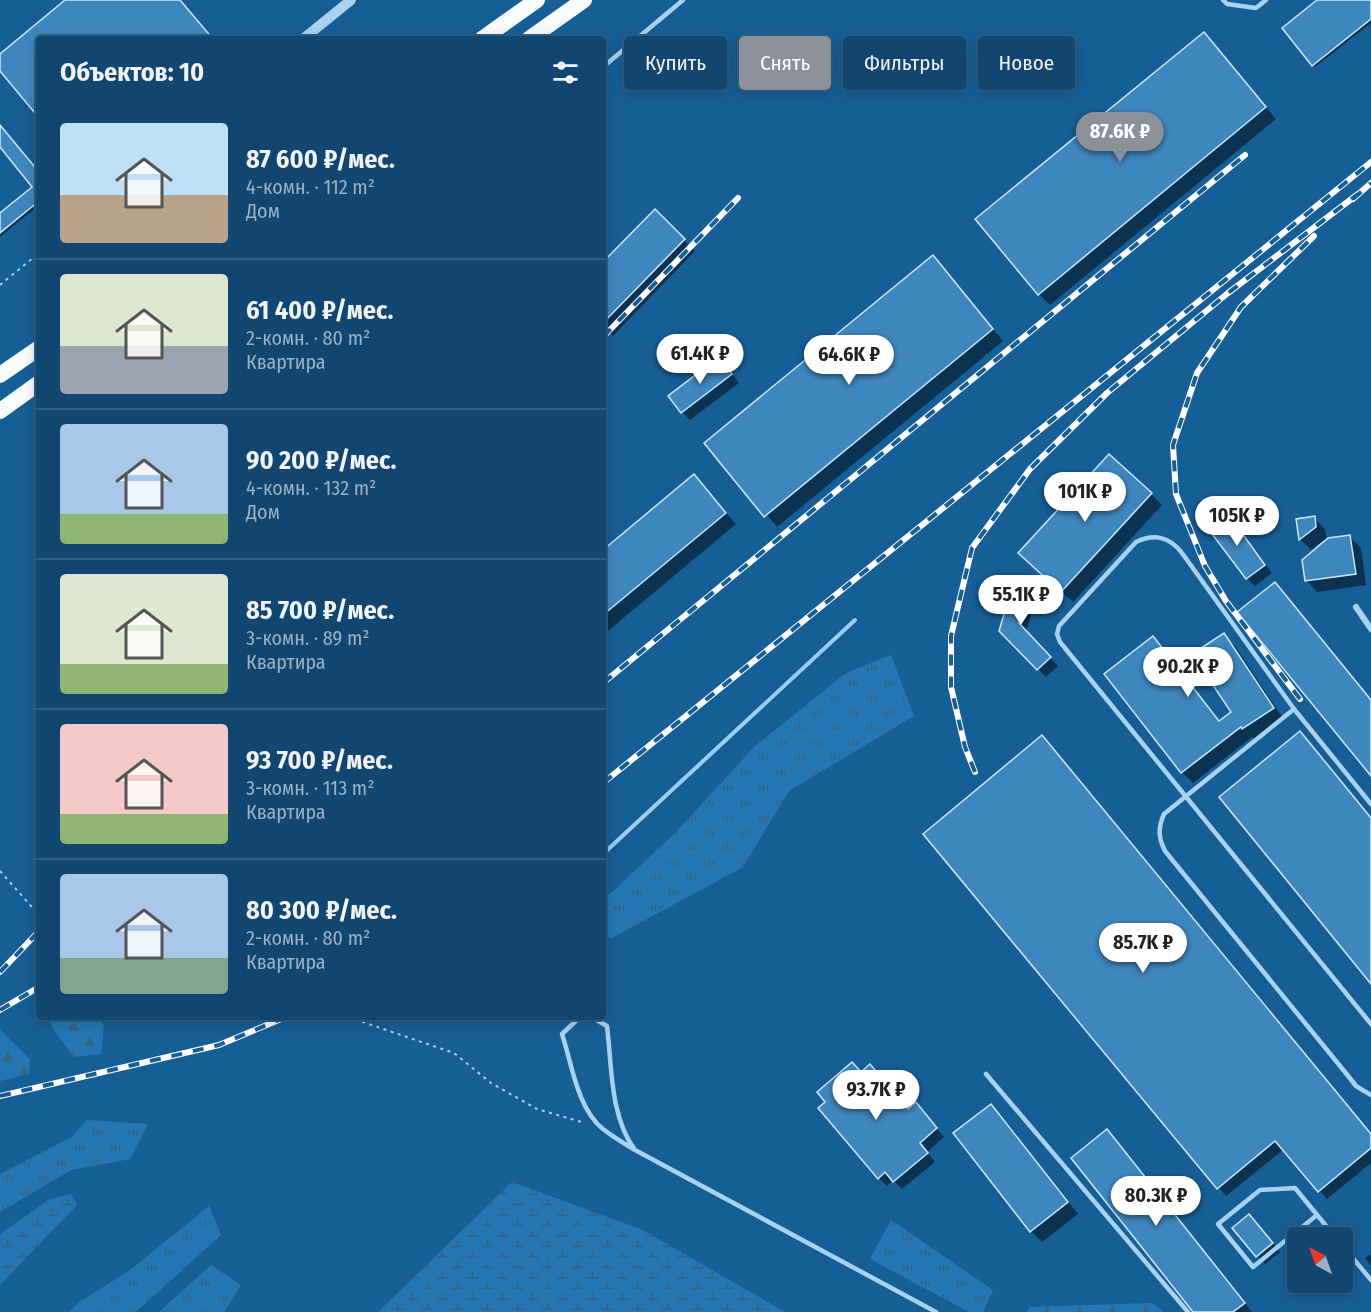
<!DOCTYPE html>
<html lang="ru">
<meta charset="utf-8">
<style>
body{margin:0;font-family:"Fira Sans Condensed",sans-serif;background:#1e5078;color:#f1f3f6;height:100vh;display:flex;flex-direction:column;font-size:22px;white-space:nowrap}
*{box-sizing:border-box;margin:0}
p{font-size:20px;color:#9cb1c3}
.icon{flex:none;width:33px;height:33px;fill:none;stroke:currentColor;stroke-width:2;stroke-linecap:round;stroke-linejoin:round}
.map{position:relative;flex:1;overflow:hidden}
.panel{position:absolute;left:36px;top:36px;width:570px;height:984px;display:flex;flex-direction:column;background:#104670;border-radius:6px;box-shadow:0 3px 15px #0003,0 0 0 2px #305e83}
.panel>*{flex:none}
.top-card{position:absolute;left:624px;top:36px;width:570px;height:54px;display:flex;gap:12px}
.needle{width:39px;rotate:320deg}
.tools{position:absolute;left:1287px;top:1227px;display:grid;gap:12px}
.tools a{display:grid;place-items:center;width:66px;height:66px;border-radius:6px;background:#104670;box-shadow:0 3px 15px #0003,0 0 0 2px #305e83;font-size:30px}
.price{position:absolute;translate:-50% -51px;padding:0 14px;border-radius:21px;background:#fff;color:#222;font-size:20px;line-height:39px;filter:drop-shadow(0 2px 3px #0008)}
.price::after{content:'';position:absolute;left:50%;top:36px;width:18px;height:14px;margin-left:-9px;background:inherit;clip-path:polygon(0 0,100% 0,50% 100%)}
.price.on{background:#8c9099;color:#fff}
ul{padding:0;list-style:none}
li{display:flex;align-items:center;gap:18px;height:150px;padding:0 24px}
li+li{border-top:2px solid #305e83}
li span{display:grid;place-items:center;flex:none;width:168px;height:120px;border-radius:6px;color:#555}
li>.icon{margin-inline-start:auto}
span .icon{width:72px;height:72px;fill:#fffc;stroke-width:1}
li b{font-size:26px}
h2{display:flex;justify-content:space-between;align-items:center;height:72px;padding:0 24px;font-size:26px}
.chip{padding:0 21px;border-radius:6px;background:#104670;box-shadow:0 3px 15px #0003,0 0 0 2px #305e83;font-size:21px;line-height:54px}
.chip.on{background:#8c9099;color:#fff}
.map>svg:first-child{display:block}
</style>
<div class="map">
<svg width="1371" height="1312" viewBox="0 0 1371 1312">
<defs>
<pattern id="grass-tufts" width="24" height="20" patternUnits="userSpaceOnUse" patternTransform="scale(1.5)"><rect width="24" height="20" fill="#2577b3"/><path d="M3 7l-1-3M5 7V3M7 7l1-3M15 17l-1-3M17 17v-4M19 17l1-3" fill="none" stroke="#386280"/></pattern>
<pattern id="forest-firs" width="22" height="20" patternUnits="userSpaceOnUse" patternTransform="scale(1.5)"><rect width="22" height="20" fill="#2577b3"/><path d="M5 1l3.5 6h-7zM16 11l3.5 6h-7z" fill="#386280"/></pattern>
<pattern id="wetland-marsh" width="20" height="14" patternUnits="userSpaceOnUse" patternTransform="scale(1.5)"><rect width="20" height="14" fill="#2577b3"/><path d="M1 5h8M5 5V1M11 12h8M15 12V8" fill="none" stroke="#386280"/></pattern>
</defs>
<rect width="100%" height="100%" fill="#165e96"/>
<path fill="url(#grass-tufts)" d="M891 655 914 716 789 791 743 867 612 938H603V896L611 893 675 833 755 746 846 673Z
M87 1120 148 1124 130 1159 71 1170 0 1212V1174L72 1137Z
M209 1206 221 1235 136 1312H69L79 1302 129 1271Z
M891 1220 993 1290 983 1312H969L870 1259Z
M211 1265 241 1285 224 1312H159Z"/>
<path fill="url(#forest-firs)" d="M50 1017H97L104 1025 101 1054 74 1057 52 1028Z
M0 1030 30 1059 29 1074 0 1081Z
M1152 1303 1164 1312H1027L1029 1307Z"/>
<path fill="url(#wetland-marsh)" d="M512 1182 643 1230 785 1312H378Z
M71 1194 77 1205 0 1285V1234L48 1200Z"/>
<path fill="#0007" d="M1319 0H1371V23L1315 67 1284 29Z
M1203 34 1276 119 1050 305 1039 294Z
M0 126 39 174V201L32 207 34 209 0 237V215L34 187 0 145Z
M655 212 695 251 613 336 603 326V265Z
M943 268 1003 341 777 527 706 443Z
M727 367 739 383 690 420 682 412Z
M694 476 736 524 603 635V552Z
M1151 494 1162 505 1073 602 1031 564Z
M1228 517 1272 573 1255 586 1247 578Z
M1314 518 1325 529 1327 540 1350 537 1361 548 1366 585 1317 592 1306 580 1323 544 1321 542 1311 550 1300 539Z
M1030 582 1038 590 1026 632 1058 666 1046 677 1000 630Z
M1224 635 1235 646 1284 720 1254 739 1252 737 1193 783 1182 772 1153 638 1220 721 1233 712Z
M925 834 1371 1135V1163L1327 1199 1284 1149 1226 1196Z
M861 1073 909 1110 923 1112 944 1137 927 1152 935 1162 902 1189 893 1180 887 1186 879 1178Z
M991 1106 1078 1214 1042 1242 1031 1231Z
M1115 1139 1252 1312H1195Z
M1257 1224 1280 1252 1265 1264 1234 1228Z
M1371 1254V1266L1365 1258Z"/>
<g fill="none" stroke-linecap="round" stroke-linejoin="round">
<path stroke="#9acff4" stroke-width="4" d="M603 854 855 620"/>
</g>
<path fill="#3e87be" stroke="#cfe9fc" stroke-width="1.5" d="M65 0H180L213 39H39V118L0 71V54Z
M1317 0H1371V19L1312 66 1282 28Z
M1204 32 1266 107 1038 295 975 219Z
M0 125 39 172V201L0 233V213L32 187 0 147Z
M655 209 685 239 603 323V262Z
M933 255 993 329 764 517 704 443Z
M719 357 732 374 681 413 668 396Z
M1109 454 1152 493 1061 592 1018 553Z
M694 474 726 513 603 615V550Z
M1229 515 1265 565 1246 579 1209 530Z
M1315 516 1316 527 1299 540 1296 519Z
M1350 535 1356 574 1305 581 1302 560 1328 538Z
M1015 576 1031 581 1019 623 1051 657 1037 670 999 631Z
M1275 582 1371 700V776L1237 612Z
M1224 633 1274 708 1242 729 1241 727 1181 773 1104 674 1153 636 1219 721 1231 712 1192 654Z
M1300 731 1371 818V984L1219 797Z
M1042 735 1371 1134V1148L1318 1192 1275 1141 1217 1189 923 834Z
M852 1062 861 1072 870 1064 908 1109 916 1102 937 1128 920 1143 928 1153 893 1182 885 1172 878 1179 818 1108 825 1102 817 1092Z
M991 1104 1068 1202 1030 1232 953 1133Z
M1107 1129 1245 1303 1233 1312H1193L1071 1158Z
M1249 1214 1273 1243 1256 1257 1232 1228Z"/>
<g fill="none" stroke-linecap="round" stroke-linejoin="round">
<path stroke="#a7d2f1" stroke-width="2" stroke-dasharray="3 4.5" stroke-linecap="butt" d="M0 285 39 253
M0 871 39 915
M348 1017 454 1053 491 1083 537 1109 585 1123"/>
<path stroke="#a7d2f1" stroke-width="4.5" d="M1223 0 1227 4 1256 8 1266 0
M603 67 683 0
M1294 709 1164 814C1158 828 1158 837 1165 851L1349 1077 1356 1086 1371 1095
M1371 804 1294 709 1182 553C1170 537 1154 533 1136 542L1059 626 1057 634 1060 642 1371 1024
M986 1074 1188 1312
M635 1150C610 1117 612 1067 607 1026L593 1018 578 1019 562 1034C572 1064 577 1108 603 1129 613 1137 625 1144 635 1150L936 1312
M1317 1215 1253 1267 1218 1224 1260 1190 1295 1188 1336 1238
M1342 1245 1371 1280"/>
<path stroke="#a7d2f1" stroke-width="6" d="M1356 607 1371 629"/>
<path stroke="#a7d2f1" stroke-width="10" d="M303 39 351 0"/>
<path stroke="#f8fcff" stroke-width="16" d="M482 39 537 0
M529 39 584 0
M0 375 39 348
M0 411 39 383"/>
<g stroke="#fff" stroke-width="6">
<path id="rail" d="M1353 199 1371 183
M603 337 738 198
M603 683 1245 155
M1300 699 1226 601 1205 566 1176 494 1173 445 1197 373 1241 307 1314 236
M975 772 965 747 951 687V636L972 548 1030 469 1107 393 1228 293 1358 194
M603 783 1371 162
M0 972 39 931
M0 1010 39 987
M0 1096 219 1045 286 1017"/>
</g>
<use href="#rail" stroke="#165e96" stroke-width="4" stroke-dasharray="11" stroke-linecap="butt"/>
</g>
</svg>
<div class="tools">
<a><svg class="needle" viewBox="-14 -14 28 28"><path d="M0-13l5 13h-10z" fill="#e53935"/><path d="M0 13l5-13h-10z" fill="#9cb1c3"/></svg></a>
</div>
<b class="price on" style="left:1120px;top:163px">87.6K ₽</b>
<b class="price" style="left:700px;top:385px">61.4K ₽</b>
<b class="price" style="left:849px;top:386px">64.6K ₽</b>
<b class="price" style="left:1085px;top:523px">101K ₽</b>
<b class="price" style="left:1237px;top:547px">105K ₽</b>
<b class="price" style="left:1021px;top:626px">55.1K ₽</b>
<b class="price" style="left:1188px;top:698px">90.2K ₽</b>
<b class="price" style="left:1143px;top:974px">85.7K ₽</b>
<b class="price" style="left:876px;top:1121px">93.7K ₽</b>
<b class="price" style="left:1156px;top:1227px">80.3K ₽</b>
<div class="top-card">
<a class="chip">Купить</a>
<a class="chip on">Снять</a>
<a class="chip">Фильтры</a>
<a class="chip">Новое</a>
</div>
<section class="panel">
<h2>Объектов: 10<svg class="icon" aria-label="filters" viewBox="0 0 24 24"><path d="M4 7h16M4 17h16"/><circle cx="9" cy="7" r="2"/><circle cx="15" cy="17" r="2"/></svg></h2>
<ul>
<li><span style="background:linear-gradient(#bfe0f5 60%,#b9a48a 0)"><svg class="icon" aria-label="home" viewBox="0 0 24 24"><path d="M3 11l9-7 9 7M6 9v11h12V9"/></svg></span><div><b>87 600 ₽/мес.</b><p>4-комн. · 112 m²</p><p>Дом</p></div></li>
<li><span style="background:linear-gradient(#dfe7d0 60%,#9aa5b1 0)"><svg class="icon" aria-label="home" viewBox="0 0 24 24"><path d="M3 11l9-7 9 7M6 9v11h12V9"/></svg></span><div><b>61 400 ₽/мес.</b><p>2-комн. · 80 m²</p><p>Квартира</p></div></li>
<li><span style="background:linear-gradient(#a9c7e8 75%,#8fb573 0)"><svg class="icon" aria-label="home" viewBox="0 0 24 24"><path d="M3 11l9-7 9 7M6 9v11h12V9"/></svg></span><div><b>90 200 ₽/мес.</b><p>4-комн. · 132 m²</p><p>Дом</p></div></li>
<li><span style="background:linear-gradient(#dfe7d0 75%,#8fb573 0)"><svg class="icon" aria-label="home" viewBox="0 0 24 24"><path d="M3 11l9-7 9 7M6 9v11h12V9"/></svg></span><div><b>85 700 ₽/мес.</b><p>3-комн. · 89 m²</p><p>Квартира</p></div></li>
<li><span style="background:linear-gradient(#f6c9c9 75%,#8fb573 0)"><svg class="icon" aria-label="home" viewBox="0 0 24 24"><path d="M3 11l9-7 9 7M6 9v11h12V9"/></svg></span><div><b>93 700 ₽/мес.</b><p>3-комн. · 113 m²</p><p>Квартира</p></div></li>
<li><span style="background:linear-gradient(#a9c7e8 70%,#7fa58c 0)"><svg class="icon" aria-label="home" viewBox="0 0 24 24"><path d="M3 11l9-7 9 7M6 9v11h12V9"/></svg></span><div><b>80 300 ₽/мес.</b><p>2-комн. · 80 m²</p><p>Квартира</p></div></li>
</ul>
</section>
</div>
